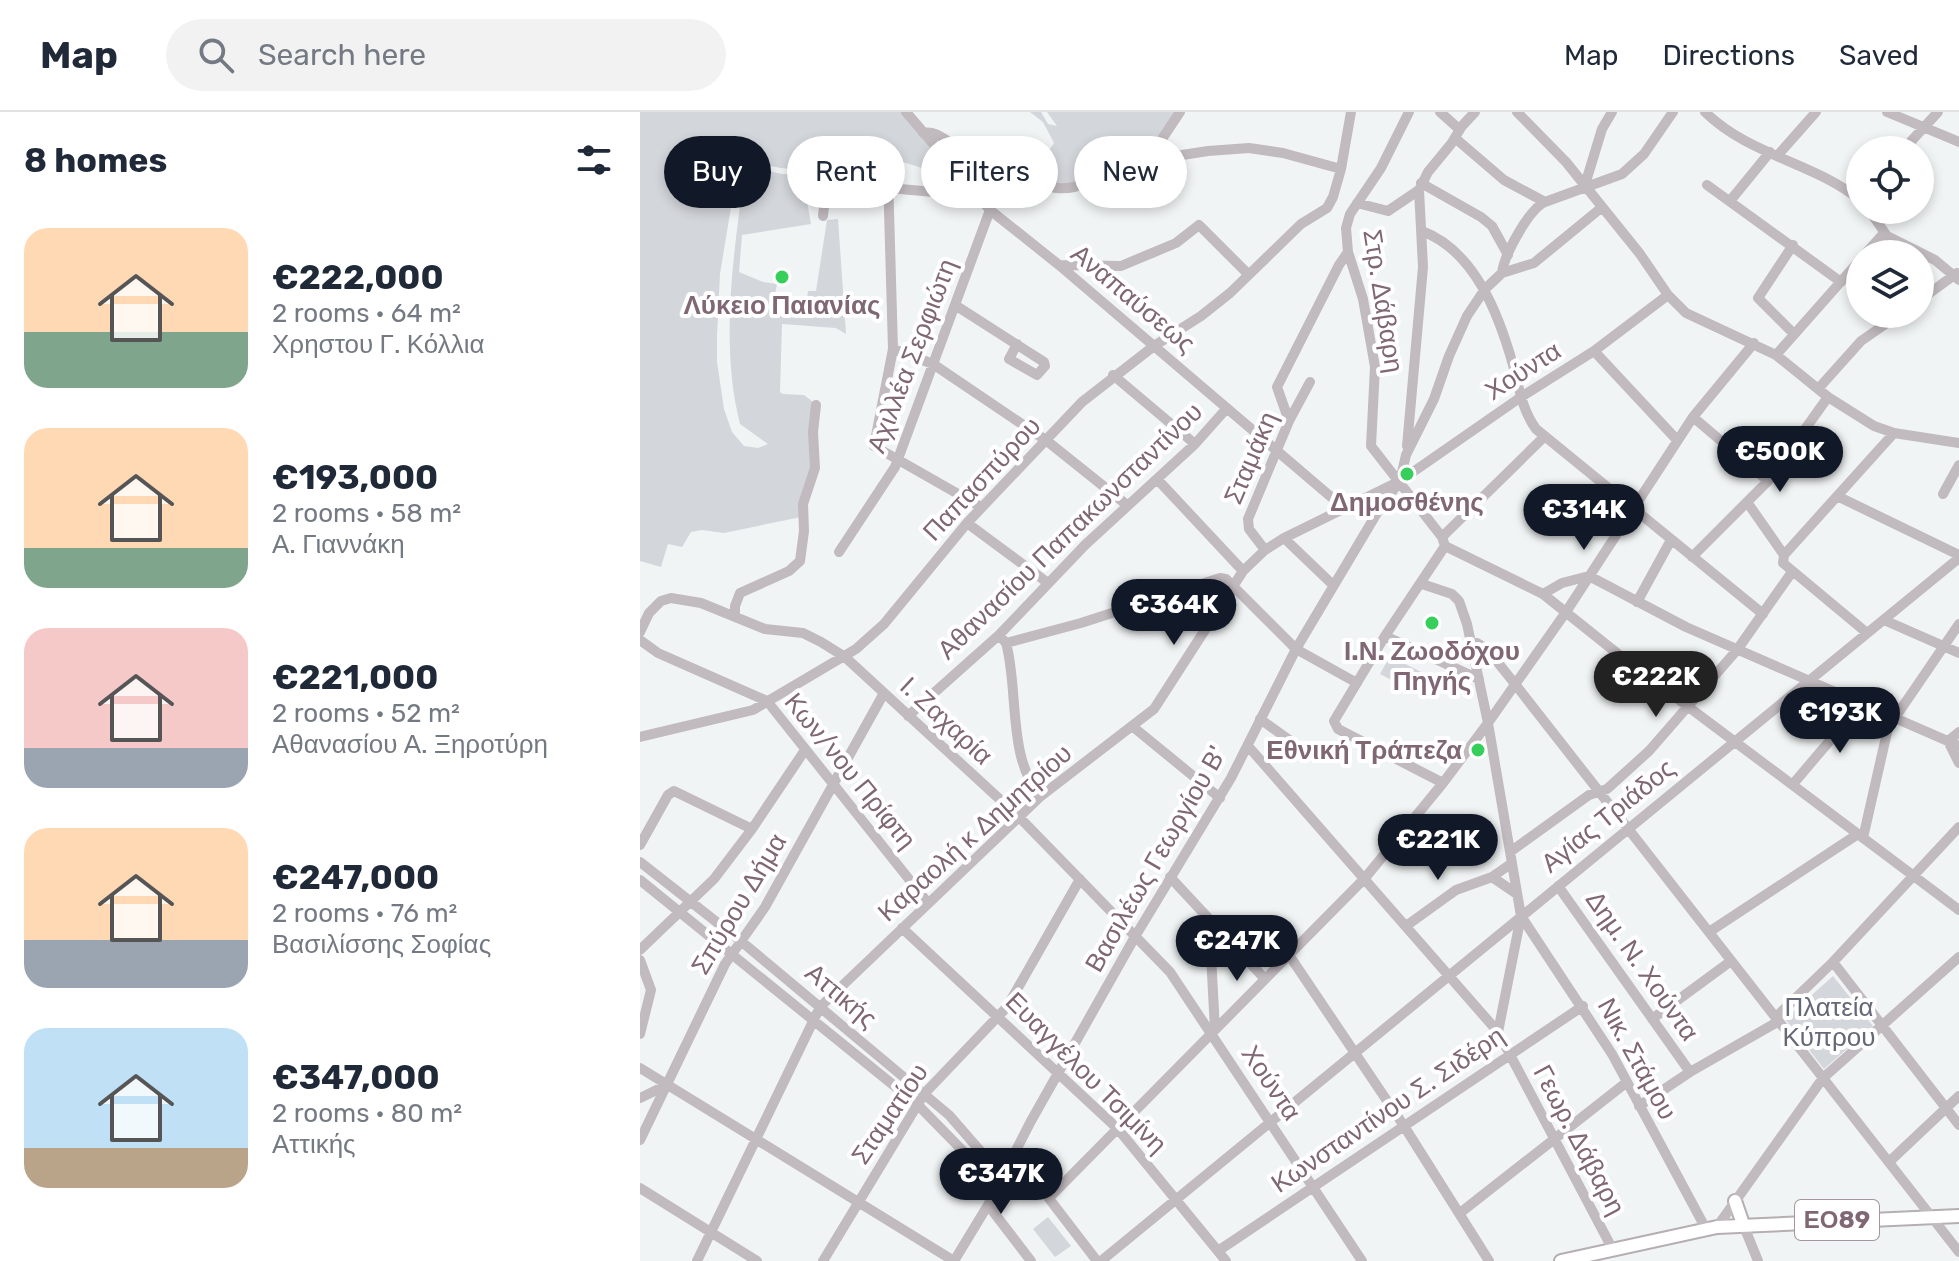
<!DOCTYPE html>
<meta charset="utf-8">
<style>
body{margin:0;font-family:Rubik,sans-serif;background:#f2f2f3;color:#1f2937;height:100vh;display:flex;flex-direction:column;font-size:30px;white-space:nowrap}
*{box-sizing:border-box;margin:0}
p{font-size:26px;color:#747a83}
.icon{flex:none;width:44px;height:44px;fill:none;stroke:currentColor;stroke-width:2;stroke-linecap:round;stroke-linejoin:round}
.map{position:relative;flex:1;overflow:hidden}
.side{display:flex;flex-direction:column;background:#fff;width:640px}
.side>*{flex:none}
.guide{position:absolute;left:24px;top:24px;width:760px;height:72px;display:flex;gap:16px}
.tools{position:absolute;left:1206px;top:24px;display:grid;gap:16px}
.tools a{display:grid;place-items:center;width:88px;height:88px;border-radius:50%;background:#fff;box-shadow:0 4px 12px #0003;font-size:40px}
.price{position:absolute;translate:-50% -68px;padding:0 18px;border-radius:28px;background:#111827;color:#fff;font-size:26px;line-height:52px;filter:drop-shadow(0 2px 4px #0008)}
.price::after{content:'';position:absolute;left:50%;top:48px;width:24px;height:18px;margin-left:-12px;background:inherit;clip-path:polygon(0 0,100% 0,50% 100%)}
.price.selected{background:#222;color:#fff}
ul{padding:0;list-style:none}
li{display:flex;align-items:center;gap:24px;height:200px;padding:0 24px}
li span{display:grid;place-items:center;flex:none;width:224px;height:160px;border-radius:24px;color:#555}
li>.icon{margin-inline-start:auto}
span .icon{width:96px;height:96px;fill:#fffc;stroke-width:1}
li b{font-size:34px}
h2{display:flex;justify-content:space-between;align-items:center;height:96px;padding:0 24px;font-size:34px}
.tag{padding:0 28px;border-radius:36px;background:#fff;box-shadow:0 4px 12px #0003;font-size:28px;line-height:72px}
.tag.selected{background:#111827;color:#fff}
header{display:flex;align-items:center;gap:48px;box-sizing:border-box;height:112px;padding:0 40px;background:#fff;border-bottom:2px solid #e0e1e3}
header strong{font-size:38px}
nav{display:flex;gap:44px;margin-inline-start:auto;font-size:28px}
.search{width:560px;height:72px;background:#f2f2f3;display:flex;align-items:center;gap:20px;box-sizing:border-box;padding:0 28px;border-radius:44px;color:#747a83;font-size:30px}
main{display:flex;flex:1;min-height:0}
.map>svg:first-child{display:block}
</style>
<header>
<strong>Map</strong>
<div class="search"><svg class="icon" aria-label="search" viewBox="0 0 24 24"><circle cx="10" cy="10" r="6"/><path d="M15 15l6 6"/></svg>Search here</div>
<nav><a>Map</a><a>Directions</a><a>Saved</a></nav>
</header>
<main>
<section class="side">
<h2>8 homes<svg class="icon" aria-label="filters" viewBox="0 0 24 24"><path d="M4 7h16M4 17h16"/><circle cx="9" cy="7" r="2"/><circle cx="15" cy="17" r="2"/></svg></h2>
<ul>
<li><span style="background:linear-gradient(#ffd9b3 65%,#7fa58c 0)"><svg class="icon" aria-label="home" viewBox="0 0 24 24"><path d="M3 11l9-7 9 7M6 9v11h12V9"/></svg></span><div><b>€222,000</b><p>2 rooms · 64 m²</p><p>Χρηστου Γ. Κόλλια</p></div></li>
<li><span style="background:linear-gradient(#ffd9b3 75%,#7fa58c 0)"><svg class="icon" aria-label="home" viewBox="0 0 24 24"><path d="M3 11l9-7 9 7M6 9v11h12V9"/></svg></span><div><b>€193,000</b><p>2 rooms · 58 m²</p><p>Α. Γιαννάκη</p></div></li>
<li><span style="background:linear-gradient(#f6c9c9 75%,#9aa5b1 0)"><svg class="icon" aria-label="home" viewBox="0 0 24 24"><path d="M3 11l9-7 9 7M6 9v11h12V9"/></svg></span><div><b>€221,000</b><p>2 rooms · 52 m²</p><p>Αθανασίου Α. Ξηροτύρη</p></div></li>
<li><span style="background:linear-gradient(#ffd9b3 70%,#9aa5b1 0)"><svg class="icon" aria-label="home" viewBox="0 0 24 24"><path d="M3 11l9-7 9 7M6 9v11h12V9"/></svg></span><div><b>€247,000</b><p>2 rooms · 76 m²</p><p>Βασιλίσσης Σοφίας</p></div></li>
<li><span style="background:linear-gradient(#bfe0f5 75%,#b9a48a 0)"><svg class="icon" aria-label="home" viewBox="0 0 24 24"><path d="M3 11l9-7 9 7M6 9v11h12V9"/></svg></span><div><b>€347,000</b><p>2 rooms · 80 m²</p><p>Αττικής</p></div></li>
</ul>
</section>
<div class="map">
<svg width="1319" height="1149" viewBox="0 0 1319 1149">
<rect width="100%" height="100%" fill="#f1f4f4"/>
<path fill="#d3d6db" d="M0 0H262L318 66 310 70C292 59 272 51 252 48 200 42 162 72 110 46L102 52 95 71 80 162 77 224V250L84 297 92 320 104 334 118 336 128 332 100 312C83 246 90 170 99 102 101 87 101 67 111 55L142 62H160L163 67 171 112 102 123 99 160 123 170 137 172 135 183 141 185V202L164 206 168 179H176L187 108 198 107 206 222 196 216 142 212 140 280 143 282 164 283 172 289 175 349 161 405 84 421 62 418 51 420 42 435 28 432 21 455 0 449Z
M390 0H401L408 12 417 14 407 0H537L507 41 488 37 471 45 446 66 424 74 390 67 414 31 403 10Z
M750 544 781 560 772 579 740 562Z
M1193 864 1233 914 1184 957 1145 907Z
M408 1105 431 1134 415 1145 393 1117Z"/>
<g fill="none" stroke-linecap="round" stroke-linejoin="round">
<g stroke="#b5aeb2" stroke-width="16">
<path id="major" d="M1095 1089 1103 1112
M921 1149 1077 1115 1319 1104"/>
</g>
<path stroke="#c1babe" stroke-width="10" d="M266 0 350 98 419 153 704 396
M769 0 741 56 710 102 706 116 708 140 723 187 735 255 731 334 802 425 805 434
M800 0 819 17
M877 0 926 50 1000 142 1028 183 1046 201 1136 243 1188 285 1234 314 1254 321 1319 331
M1065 0C1110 44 1173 50 1220 88
M1247 0 1319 30
M283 21C296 18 306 29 317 35 333 44 351 51 368 59 404 75 434 90 464 55L568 39 609 36 643 41 701 57
M815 26 864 68 905 90 982 62 1004 42 1033 0
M1263 38 1298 0
M1138 43 1176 0
M501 49 516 36 540 0
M781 71 841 105 852 114 868 143
M1067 73 1201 170
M249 76 338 84
M944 76 962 17 972 0
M1090 89 1130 40
M717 91 748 99 779 78
M1229 98 1247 124 1295 148 1319 168
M183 104C184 96 184 86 189 78 199 62 233 53 248 63L253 237 234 334 341 395
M782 119C835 139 859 203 873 253 879 275 882 298 896 317L1123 502
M1153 133 1118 186 1154 222
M1225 142 1244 121
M419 153 481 154 536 131 559 113 608 162
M862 161C864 143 889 97 905 90
M1280 188 1317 161
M315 193 404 250 405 254 397 263 369 247 377 232
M253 237 293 252 407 329 487 393
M954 239 1037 328
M1136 243 1220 148
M473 263 555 332
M1178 277 1221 229 1260 202
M1053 305 1128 369
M649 309 637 275 699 153 708 140
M767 334 783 155 779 78 788 60 811 32 822 14 835 0
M517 367 603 459
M1303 382 1319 353
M1197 384 1319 443
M1107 390 1144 443 1143 451 1227 521
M327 411 408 471
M802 425 905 324
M644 426 693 473
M805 434 903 482 978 542 1319 798
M625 438 609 417 608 407 649 309 670 270
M199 440 255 355 350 98
M1144 443 1254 321
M1052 445 1128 369 1188 285
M782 472 812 482 819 489 827 512 848 611 881 804 858 920
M903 482 922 471 949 464 1046 515 1319 634
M997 490 1031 428
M95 504V494L100 481 149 459 160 449 164 419 163 392 175 356 173 320 176 293
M1244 508 1319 541
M0 520 9 501 21 489 31 486 61 491 125 517 163 521 181 530 205 545 379 705 530 860 722 1149
M359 523 366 531 441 511 580 466 586 467 656 537 717 571
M745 524 839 567
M0 528 18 541 127 589 288 791
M366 531C379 577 367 648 401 684
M831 531H837L847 537 875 572 1319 1140
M268 604 359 523 445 433 555 332 587 296
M620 607 659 635 674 640
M492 614 580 686
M1319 620 1308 629 1319 651
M0 625 113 598 216 537 244 512 327 411 442 290 514 234 561 204 590 181 661 112 687 96 693 85 701 57 711 0
M608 634 858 920 973 1138
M803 671 698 617 694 609 745 524 805 434
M1153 672 1221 592
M1223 726 1248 616 1319 512
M0 733 28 683 34 679 112 717
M870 740 949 683 967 677 1009 639 1097 538 1152 460
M0 750 102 830 309 1003 363 1065
M530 765 625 867
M852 765 877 782
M0 768 278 993 322 1038 354 1081
M918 774 1050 960
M881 804 972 942 1066 1117
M569 807 575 917
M766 814 816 778 852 765 872 751
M262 816 478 1017 586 1149
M1069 820 1218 722
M0 838 74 767 112 717 165 638
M649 843 764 1014 849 1149
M0 848 11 878 0 922
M1193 850 1319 1013
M1136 905 1193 850 1319 715
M1012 907 1091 849
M0 956 314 1149
M0 986 27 973
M999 994 1050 960 1139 909
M0 1028 85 852 125 795 244 581
M374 1041 457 1149
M1249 1050 1319 984
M0 1076 117 1149
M409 1086 725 766 803 671 848 611 926 500 1053 305 1114 231
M348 1093 391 1149
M820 1101 987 970
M1103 1112 1118 1149
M1077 1115 1183 966 1319 845
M578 1139 943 894
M57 1149 180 895 401 684 514 597 603 459 625 438 644 426 760 369 881 285 954 239 1028 183
M183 1149 284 982 367 895 440 767
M314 1149 348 1093 391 1009 496 823 591 666 656 537 740 396 760 369 766 343 794 287 809 244 827 204 845 177 862 161 894 151 961 96
M461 1149 1319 446"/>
<use href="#major" stroke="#fff" stroke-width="12"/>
</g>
<g fill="#37cf5b" stroke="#fff" stroke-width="3">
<circle cx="142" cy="165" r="8"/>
<circle cx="767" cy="362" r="8"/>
<circle cx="792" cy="511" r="8"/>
<circle cx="838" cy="638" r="8"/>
</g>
<g text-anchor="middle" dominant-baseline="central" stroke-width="8" stroke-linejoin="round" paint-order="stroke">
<rect fill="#fff" stroke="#a5959e" stroke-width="2" x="1155" y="1088" width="84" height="40" rx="6"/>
<g font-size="24" font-weight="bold" fill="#7f6774">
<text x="1197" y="1108">ΕΟ89</text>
</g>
<g font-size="26" fill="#7f6774" stroke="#fff">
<text transform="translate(493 187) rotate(40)">Αναπαύσεως</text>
<text transform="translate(743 189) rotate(81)">Στρ. Δάβαρη</text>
<text transform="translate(272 244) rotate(-69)">Αχιλλέα Σερφιώτη</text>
<text transform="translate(883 259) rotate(-33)">Χούντα</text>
<text transform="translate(611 346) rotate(-67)">Σταμάκη</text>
<text transform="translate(342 367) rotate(-47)">Παπασπύρου</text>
<text transform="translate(430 419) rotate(-44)">Αθανασίου Παπακωνσταντίνου</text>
<text transform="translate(306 609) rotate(43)">Ι. Ζαχαρία</text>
<text transform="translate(210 659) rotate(51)">Κων/νου Πρίφτη</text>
<text transform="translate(968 704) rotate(-39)">Αγίας Τριάδος</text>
<text transform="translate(335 721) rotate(-42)">Καραολή κ Δημητρίου</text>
<text transform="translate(516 747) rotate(-60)">Βασιλέως Γεωργίου Β'</text>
<text transform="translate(99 792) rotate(-59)">Σπύρου Δήμα</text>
<text transform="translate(1002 854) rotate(55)">Δημ. Ν. Χούντα</text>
<text transform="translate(201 884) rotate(40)">Αττικής</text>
<text transform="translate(997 947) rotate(61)">Νικ. Στάμου</text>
<text transform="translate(446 961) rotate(45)">Ευαγγέλου Τσιμίνη</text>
<text transform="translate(631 971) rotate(56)">Χούντα</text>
<text transform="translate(748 998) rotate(-34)">Κωνσταντίνου Σ. Σιδέρη</text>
<text transform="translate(250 1002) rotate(-56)">Σταματίου</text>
<text transform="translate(939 1028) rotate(62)">Γεωρ. Δάβαρη</text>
</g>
<g font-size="26" font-weight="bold" fill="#7f6774" stroke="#fff">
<text x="142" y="193">Λύκειο Παιανίας</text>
<text x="767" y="390">Δημοσθένης</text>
<text x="792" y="539">Ι.Ν. Ζωοδόχου<tspan x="792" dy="30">Πηγής</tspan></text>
<text x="822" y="638" text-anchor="end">Εθνική Τράπεζα</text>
</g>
<g font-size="26" fill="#656877" stroke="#fff">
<text x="1189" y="895">Πλατεία<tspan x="1189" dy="30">Κύπρου</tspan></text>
</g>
</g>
</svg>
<div class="tools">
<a><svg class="icon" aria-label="locate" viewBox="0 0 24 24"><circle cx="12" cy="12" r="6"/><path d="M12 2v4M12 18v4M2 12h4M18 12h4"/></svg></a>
<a><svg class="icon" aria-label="layers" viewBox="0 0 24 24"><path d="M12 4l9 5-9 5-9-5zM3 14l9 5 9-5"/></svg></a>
</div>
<b class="price" style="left:1140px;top:382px">€500K</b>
<b class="price" style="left:944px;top:440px">€314K</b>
<b class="price" style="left:534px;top:535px">€364K</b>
<b class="price selected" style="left:1016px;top:607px">€222K</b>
<b class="price" style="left:1200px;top:643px">€193K</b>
<b class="price" style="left:798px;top:770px">€221K</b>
<b class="price" style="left:597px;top:871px">€247K</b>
<b class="price" style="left:361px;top:1104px">€347K</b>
<div class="guide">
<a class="tag selected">Buy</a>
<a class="tag">Rent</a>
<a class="tag">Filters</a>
<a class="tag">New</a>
</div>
</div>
</main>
